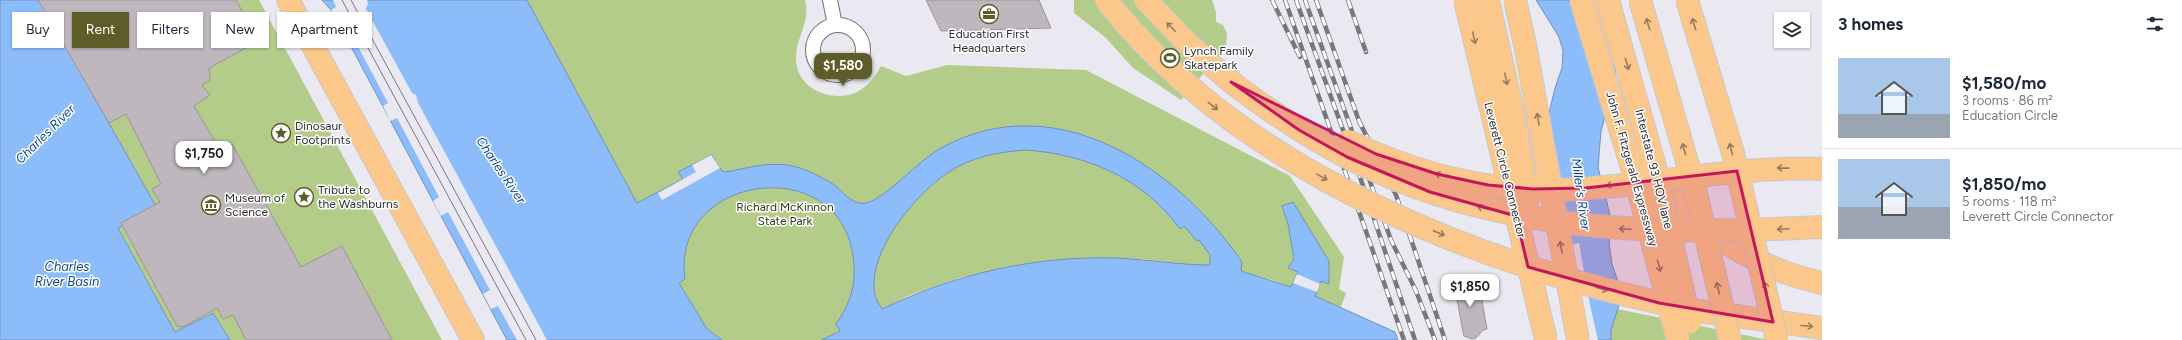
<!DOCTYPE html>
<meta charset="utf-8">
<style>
body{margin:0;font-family:Figtree,sans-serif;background:#f2f2f3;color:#1f2937;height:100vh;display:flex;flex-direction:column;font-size:15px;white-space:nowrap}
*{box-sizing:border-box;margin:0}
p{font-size:13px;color:#747a83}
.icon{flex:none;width:22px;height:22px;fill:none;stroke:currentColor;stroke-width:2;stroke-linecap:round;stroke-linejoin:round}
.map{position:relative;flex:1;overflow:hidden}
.side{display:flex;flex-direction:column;background:#fff;width:360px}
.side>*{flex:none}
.hud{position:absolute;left:12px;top:12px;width:380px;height:36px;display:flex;gap:8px}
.buttons{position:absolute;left:1774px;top:12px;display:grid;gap:8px}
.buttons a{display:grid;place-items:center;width:36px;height:36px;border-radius:0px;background:#fff;box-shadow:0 1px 3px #0004;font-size:20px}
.price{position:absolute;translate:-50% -34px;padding:0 9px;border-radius:8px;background:#fff;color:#222;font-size:13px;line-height:26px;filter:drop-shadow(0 1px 2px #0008)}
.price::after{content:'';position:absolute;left:50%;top:24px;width:12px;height:9px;margin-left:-6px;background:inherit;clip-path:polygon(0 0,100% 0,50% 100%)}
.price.current{background:#5e5c29;color:#fff}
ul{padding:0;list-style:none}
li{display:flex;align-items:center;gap:12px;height:100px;padding:0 16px}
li+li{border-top:1px solid #e0e1e3}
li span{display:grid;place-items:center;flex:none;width:112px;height:80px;border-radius:0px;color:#555}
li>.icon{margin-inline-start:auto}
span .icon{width:48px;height:48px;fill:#fffc;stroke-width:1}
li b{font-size:17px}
h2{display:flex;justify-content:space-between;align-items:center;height:48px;padding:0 16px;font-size:17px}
.pill{padding:0 14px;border-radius:0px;background:#fff;box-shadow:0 1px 3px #0004;font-size:14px;line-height:36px}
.pill.current{background:#5e5c29;color:#fff}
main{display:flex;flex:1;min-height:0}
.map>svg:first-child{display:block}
</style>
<main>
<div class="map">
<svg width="1822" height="340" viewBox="0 0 1822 340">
<rect width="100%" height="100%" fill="#eae9f1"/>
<path fill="#b4cc89" d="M39 0H259L442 340H230L212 313 175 332 118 227 157 208Z
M527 0H805C812 24 791 42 797 67 803 94 842 104 862 89 871 83 876 74 881 66L906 76 947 65 1086 70 1290 176 1344 257 1339 289 1346 293 1341 307 1272 280 1241 271 1141 259 1088 258 962 277 910 295 821 340H722L707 329 679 283Z
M1074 0H1212L1216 12V22L1223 25 1227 34 1226 47 1181 100 1133 68 1106 38 1074 13Z
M1617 309 1769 340H1611V330Z"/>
<path fill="#8cbcfa" stroke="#7091be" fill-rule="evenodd" d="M0 0H39L157 208 118 228 175 332 213 313 230 340H0Z
M322 0H527L637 203 683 179 678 172 711 155 722 171 726 172C752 167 774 160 800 168 812 172 823 178 833 184 844 192 851 205 866 203 885 199 919 160 941 148 1056 85 1177 167 1242 262L1241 271 1291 287 1298 272 1288 268 1294 259 1288 224 1282 206 1293 202 1329 261V284L1321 281 1315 296 1395 332 1398 340H821L840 331 836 324C851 303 857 282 853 256 839 151 670 174 685 279L679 283 707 329 722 340H507L339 24 331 10ZM1025 150C1086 154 1143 178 1180 229L1184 226 1197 241 1199 240 1210 255V265C1178 265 1146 259 1114 258 1033 256 955 274 882 309 880 305 876 300 875 295 866 253 916 193 949 172 971 157 999 152 1025 150Z
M1536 0H1611L1616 68 1613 89 1601 131 1598 167 1611 219 1609 243 1612 264 1618 282 1620 302 1611 330V340H1579L1537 184 1538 160 1555 88 1562 68 1563 51 1559 37Z"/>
<path fill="#eae9f1" d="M333 0H367L368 3 366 9 412 93 416 95 418 103 547 340H517L498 306 491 309 483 294 490 290 448 212 441 216 433 201 439 197 397 118 390 121 383 106 388 103 345 22 339 24 331 10 336 7Z
M711 155 720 168 662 200 658 193 696 172 692 165Z
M1579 243 1590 305 1598 340H1577L1560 247Z
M1297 274 1320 284 1317 292 1293 283Z"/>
<path fill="#beb8be" stroke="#9c969b" d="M38 0H236L259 41 209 68 210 80 202 85 210 95 194 106 220 150 232 144 301 267 342 246 392 340H246L233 315 223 319 217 308 183 327 177 326 121 223 160 202 152 189 161 184 126 114 109 123Z
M926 0H1039L1051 28 941 31Z
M1465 278 1479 284 1487 329 1483 330 1476 338 1472 339 1464 336 1463 332 1454 283 1459 279Z"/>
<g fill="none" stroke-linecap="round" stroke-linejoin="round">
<g stroke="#6f6f75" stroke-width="16">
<path id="street" d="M830 0 835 25
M813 50a25 25 0 1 1 50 0a25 25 0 1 1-50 0Z"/>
</g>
<g stroke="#c9c9c9" stroke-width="24">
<path id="highway" d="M288 0 473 340
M1146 0 1187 43 1231 82
M1604 0 1600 29 1604 56
M1627 131C1662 208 1740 265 1822 283
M1699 311 1822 328"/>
</g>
<use href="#street" stroke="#fff" stroke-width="14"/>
<use href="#highway" stroke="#fcc78b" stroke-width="22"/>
<path stroke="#78777c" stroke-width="1" d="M342 0 526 340
M351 0 536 340"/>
<g stroke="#78777c" stroke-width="4.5">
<path id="rail" d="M1272 0 1300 57
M1285 0 1404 340
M1296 0 1360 177 1415 340
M1305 0 1391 240 1416 291 1435 340
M1316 0 1359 121 1396 195 1445 340
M1348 0 1366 52"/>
</g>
<use href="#rail" stroke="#fff" stroke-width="3" stroke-dasharray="9" stroke-linecap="butt"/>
<g stroke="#c9c9c9" stroke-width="24" stroke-linecap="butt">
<path id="highway-bridge" d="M1106 0C1244 175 1486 269 1699 311
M1465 0 1546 340
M1488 0 1512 108 1529 203
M1515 0 1526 49 1578 340
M1581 0 1636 181 1678 340
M1608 0 1654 163 1690 322
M1640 0 1695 189 1730 340
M1687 0 1733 153 1777 340
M1231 82C1268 110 1306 136 1347 157 1499 235 1656 235 1822 227
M1348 141C1412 172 1484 191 1556 190 1645 188 1732 165 1822 169"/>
</g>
<use href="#highway-bridge" stroke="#fcc78b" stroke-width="22"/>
</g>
<defs><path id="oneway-shaft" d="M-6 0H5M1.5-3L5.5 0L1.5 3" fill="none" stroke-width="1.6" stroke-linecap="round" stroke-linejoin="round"/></defs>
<g stroke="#957a5e">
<use href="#oneway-shaft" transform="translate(1648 24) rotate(-107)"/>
<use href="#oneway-shaft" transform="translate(1694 24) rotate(-107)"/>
<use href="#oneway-shaft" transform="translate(1171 27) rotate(-135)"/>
<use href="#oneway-shaft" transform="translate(1474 38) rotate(77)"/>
<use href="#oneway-shaft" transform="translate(1627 64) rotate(74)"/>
<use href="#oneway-shaft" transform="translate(1506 79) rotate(79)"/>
<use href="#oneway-shaft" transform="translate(1213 106) rotate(38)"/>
<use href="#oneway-shaft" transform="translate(1538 119) rotate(-100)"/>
<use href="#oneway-shaft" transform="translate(1684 149) rotate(-105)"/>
<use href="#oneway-shaft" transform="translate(1731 149) rotate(-105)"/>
<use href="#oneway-shaft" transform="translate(1783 168) rotate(-179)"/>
<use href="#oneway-shaft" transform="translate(1441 175) rotate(-165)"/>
<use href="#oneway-shaft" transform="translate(1322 177) rotate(29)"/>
<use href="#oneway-shaft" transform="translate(1612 185) rotate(174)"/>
<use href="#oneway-shaft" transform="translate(1483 208) rotate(-165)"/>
<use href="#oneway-shaft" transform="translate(1625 229) rotate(-177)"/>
<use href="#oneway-shaft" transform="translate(1783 229) rotate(177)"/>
<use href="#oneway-shaft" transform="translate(1439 233) rotate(23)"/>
<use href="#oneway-shaft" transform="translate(1561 247) rotate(-100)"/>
<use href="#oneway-shaft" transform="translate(1659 266) rotate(75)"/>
<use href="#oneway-shaft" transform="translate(1718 288) rotate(-103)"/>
<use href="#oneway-shaft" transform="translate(1766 288) rotate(-103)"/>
<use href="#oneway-shaft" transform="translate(1602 289) rotate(15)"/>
<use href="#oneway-shaft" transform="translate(1807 326) rotate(5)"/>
</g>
<path fill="#c2185b" fill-opacity="0.2" stroke="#c2185b" stroke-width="3" stroke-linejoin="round" d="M1231 82 1376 154 1437 174 1488 185 1533 189 1586 188 1737 171 1773 322 1659 303 1528 267 1516 216 1430 192 1347 157 1299 130Z"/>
<defs>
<g id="office-ring" transform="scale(1)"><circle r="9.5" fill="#fff" stroke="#5e5c29" stroke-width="1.5"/><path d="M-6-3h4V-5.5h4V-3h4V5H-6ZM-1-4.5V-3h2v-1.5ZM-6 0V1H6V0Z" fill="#5e5c29"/></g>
<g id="stadium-ring" transform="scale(1)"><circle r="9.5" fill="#fff" stroke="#5e5c29" stroke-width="1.5"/><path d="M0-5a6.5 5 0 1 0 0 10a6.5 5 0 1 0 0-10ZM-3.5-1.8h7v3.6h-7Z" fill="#5e5c29"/></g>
<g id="sight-ring" transform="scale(1)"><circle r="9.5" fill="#fff" stroke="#5e5c29" stroke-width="1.5"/><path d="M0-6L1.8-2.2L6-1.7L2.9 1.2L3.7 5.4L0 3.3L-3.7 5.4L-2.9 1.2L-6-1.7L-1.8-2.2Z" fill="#5e5c29"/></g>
<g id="museum-ring" transform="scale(1)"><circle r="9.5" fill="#fff" stroke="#5e5c29" stroke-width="1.5"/><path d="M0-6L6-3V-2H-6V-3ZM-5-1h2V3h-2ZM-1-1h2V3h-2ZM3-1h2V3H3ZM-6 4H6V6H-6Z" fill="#5e5c29"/></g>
</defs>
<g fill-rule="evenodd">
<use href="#office-ring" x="989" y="14"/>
<use href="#stadium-ring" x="1170" y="58"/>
<use href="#sight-ring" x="281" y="133"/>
<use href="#sight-ring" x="304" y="197"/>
<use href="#museum-ring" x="211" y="205"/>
</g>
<g text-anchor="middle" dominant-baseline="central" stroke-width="3" stroke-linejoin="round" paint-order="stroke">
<g font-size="12" fill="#2e2e31" stroke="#fff" text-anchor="start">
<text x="989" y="34" text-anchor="middle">Education First<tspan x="989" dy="14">Headquarters</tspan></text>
<text x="1184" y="51">Lynch Family<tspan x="1184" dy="14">Skatepark</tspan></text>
<text x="295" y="126">Dinosaur<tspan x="295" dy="14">Footprints</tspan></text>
<text x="318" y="190">Tribute to<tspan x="318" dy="14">the Washburns</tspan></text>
<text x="225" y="198">Museum of<tspan x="225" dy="14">Science</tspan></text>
</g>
<g font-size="12" fill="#2e2e31" stroke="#fff">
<text transform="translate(1632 169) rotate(74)">John F. Fitzgerald Expressway</text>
<text transform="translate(1654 169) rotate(76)">Interstate 93 HOV lane</text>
<text transform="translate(1505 170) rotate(76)">Leverett Circle Connector</text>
</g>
<g font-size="12" fill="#2d3a12" stroke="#fff">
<text x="785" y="207">Richard McKinnon<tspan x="785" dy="14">State Park</tspan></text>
</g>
<g font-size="13" font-style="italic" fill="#0d498d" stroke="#fff">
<text transform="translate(45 134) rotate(-45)">Charles River</text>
<text transform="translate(501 170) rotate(56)">Charles River</text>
<text transform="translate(1581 194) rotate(82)">Miller's River</text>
<text x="67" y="266">Charles<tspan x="67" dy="15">River Basin</tspan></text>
</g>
</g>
</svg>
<div class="buttons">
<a><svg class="icon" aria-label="layers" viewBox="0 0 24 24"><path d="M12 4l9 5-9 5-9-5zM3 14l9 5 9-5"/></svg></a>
</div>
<b class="price current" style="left:843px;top:87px">$1,580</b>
<b class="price" style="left:204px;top:175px">$1,750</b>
<b class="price" style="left:1470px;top:308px">$1,850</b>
<div class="hud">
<a class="pill">Buy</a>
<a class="pill current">Rent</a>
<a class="pill">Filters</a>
<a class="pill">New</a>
<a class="pill">Apartment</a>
</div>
</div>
<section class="side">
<h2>3 homes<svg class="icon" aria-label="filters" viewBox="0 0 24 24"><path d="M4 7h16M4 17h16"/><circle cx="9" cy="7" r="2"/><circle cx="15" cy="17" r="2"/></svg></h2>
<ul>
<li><span style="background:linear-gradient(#a9c7e8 70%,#9aa5b1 0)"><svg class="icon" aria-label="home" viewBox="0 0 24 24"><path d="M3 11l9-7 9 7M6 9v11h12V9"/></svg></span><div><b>$1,580/mo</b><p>3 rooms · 86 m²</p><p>Education Circle</p></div></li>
<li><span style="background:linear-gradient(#a9c7e8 60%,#9aa5b1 0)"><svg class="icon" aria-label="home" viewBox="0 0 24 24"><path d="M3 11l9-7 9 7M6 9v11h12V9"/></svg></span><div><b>$1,850/mo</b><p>5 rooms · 118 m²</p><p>Leverett Circle Connector</p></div></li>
</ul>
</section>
</main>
